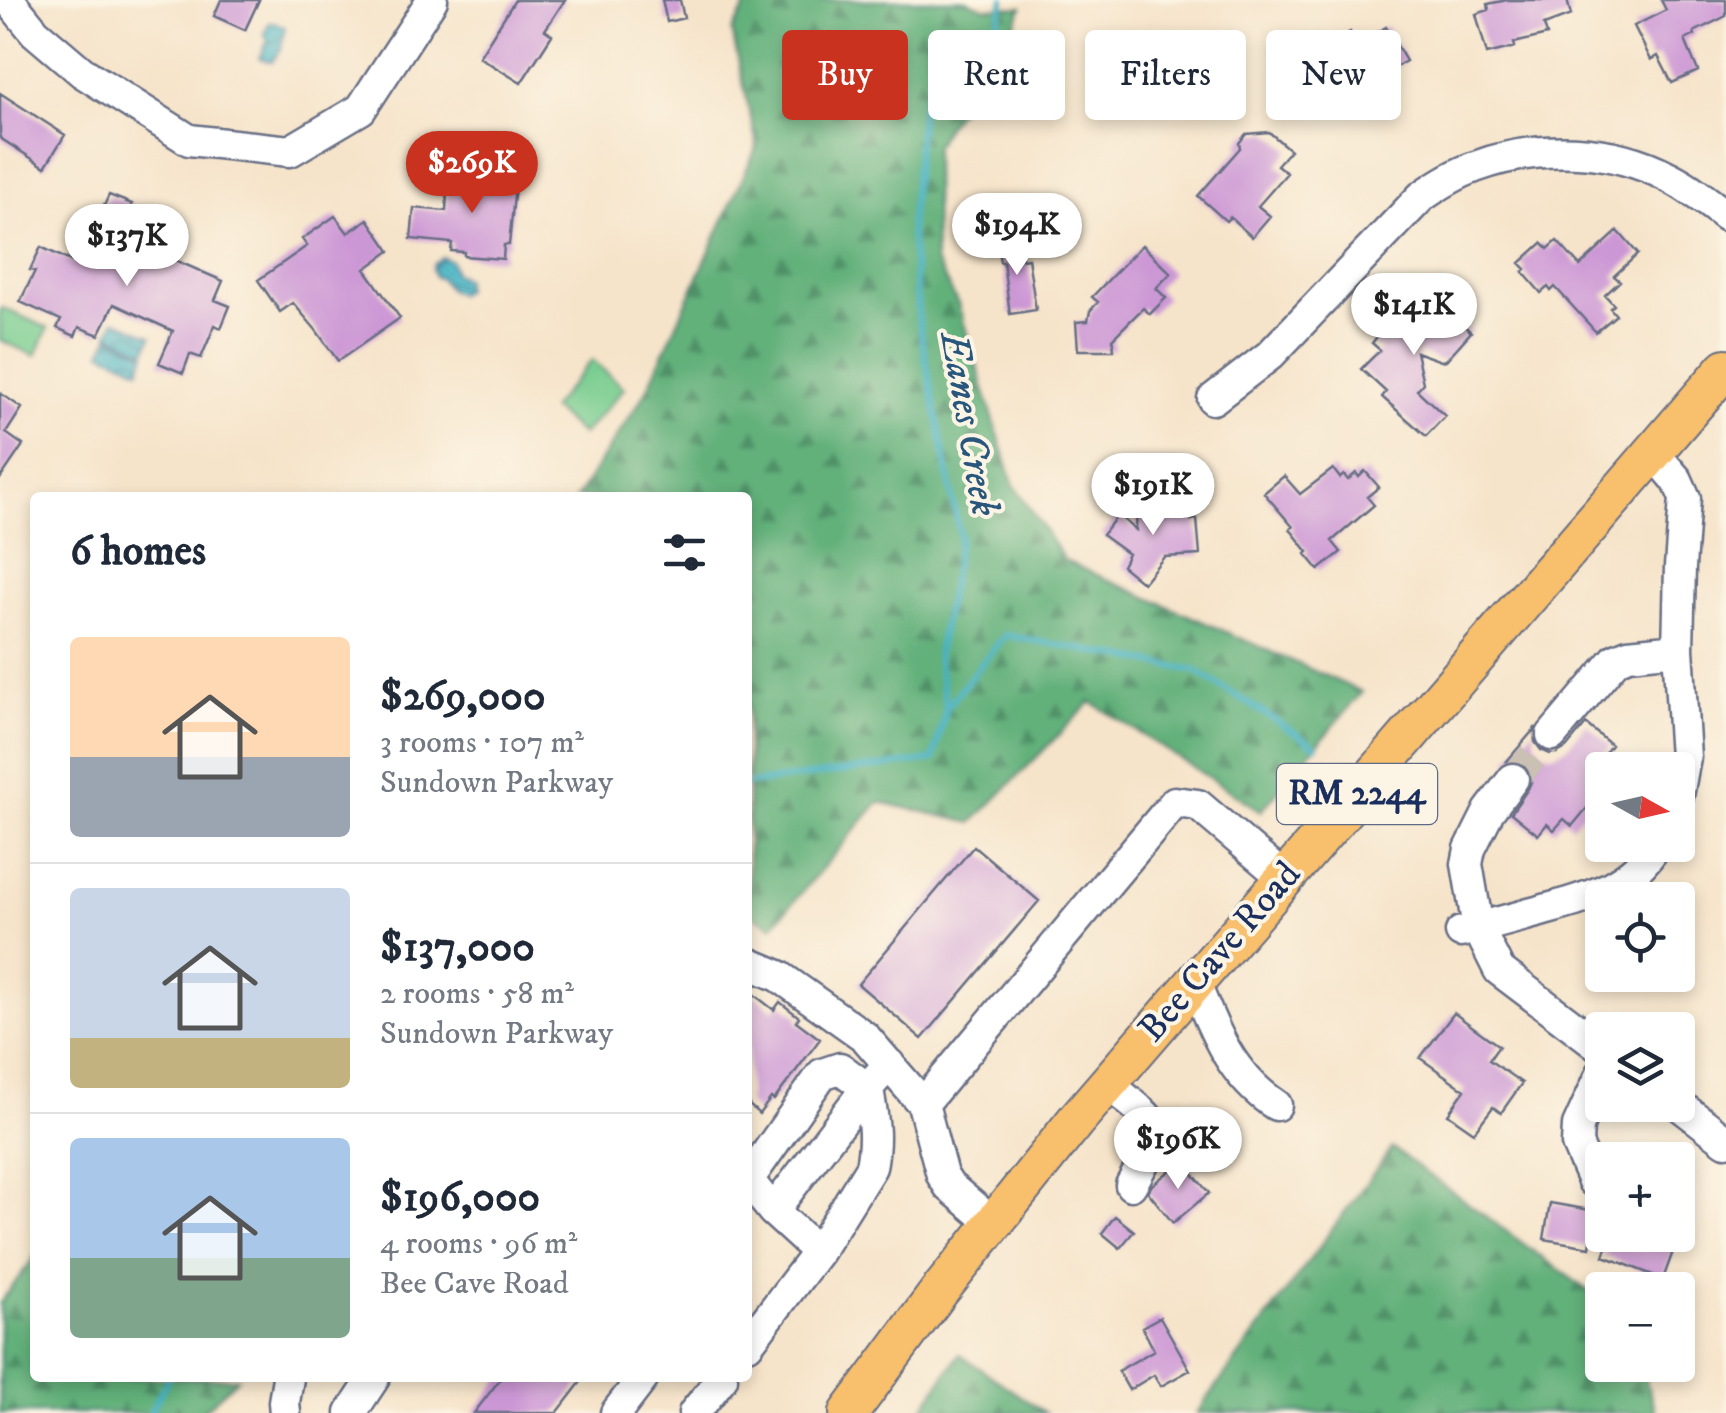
<!DOCTYPE html>
<meta charset="utf-8">
<style>
body{margin:0;font-family:"IM FELL DW Pica",serif;background:#f2f2f3;color:#1f2937;height:100vh;display:flex;flex-direction:column;font-size:38px;white-space:nowrap}
*{box-sizing:border-box;margin:0}
p{font-size:32px;color:#747a83}
.icon{flex:none;width:55px;height:55px;fill:none;stroke:currentColor;stroke-width:2;stroke-linecap:round;stroke-linejoin:round}
.map{position:relative;flex:1;overflow:hidden}
.sheet{position:absolute;left:30px;top:492px;width:722px;height:890px;display:flex;flex-direction:column;background:#fff;border-radius:10px;box-shadow:0 5px 15px #0003}
.sheet>*{flex:none}
.banner{position:absolute;left:782px;top:30px;width:792px;height:90px;display:flex;gap:20px}
.needle{width:65px;rotate:98deg}
.fabs{position:absolute;left:1585px;top:752px;display:grid;gap:20px}
.fabs a{display:grid;place-items:center;width:110px;height:110px;border-radius:10px;background:#fff;box-shadow:0 5px 15px #0003;font-size:50px}
.price{position:absolute;translate:-50% -85px;padding:0 22px;border-radius:35px;background:#fff;color:#222;font-size:32px;line-height:65px;filter:drop-shadow(0 2px 5px #0008)}
.price::after{content:'';position:absolute;left:50%;top:60px;width:30px;height:22px;margin-left:-15px;background:inherit;clip-path:polygon(0 0,100% 0,50% 100%)}
.price.active{background:#c8321e;color:#fff}
ul{padding:0;list-style:none}
li{display:flex;align-items:center;gap:30px;height:250px;padding:0 40px}
li+li{border-top:2px solid #e0e1e3}
li span{display:grid;place-items:center;flex:none;width:280px;height:200px;border-radius:10px;color:#555}
li>.icon{margin-inline-start:auto}
span .icon{width:120px;height:120px;fill:#fffc;stroke-width:1}
li b{font-size:42px}
h2{display:flex;justify-content:space-between;align-items:center;height:120px;padding:0 40px;font-size:42px}
.pill{padding:0 35px;border-radius:10px;background:#fff;box-shadow:0 5px 15px #0003;font-size:35px;line-height:90px}
.pill.active{background:#c8321e;color:#fff}
.map>svg:first-child{display:block}
</style>
<div class="map">
<svg width="1726" height="1413" viewBox="0 0 1726 1413">
<defs>
<pattern id="forest-firs" width="22" height="20" patternUnits="userSpaceOnUse" patternTransform="scale(2.5)"><rect width="22" height="20" fill="#62b07a"/><path d="M5 1l3.5 6h-7zM16 11l3.5 6h-7z" fill="#509067"/></pattern>
<pattern id="water-waves" width="16" height="10" patternUnits="userSpaceOnUse" patternTransform="scale(2.5)"><rect width="16" height="10" fill="#46b2c3"/><path d="M0 5q4-4 8 0t8 0" fill="none" stroke="#3a91a2"/></pattern>
</defs>
<rect width="100%" height="100%" fill="#fcf5e5"/>
<filter id="ink" filterUnits="userSpaceOnUse"><feTurbulence type="fractalNoise" baseFrequency=".01" numOctaves="2"/><feDisplacementMap in="SourceGraphic" scale="20" xChannelSelector="R" yChannelSelector="G"/><feConvolveMatrix kernelMatrix="1 2 1 2 8 2 1 2 1" color-interpolation-filters="sRGB"/></filter>
<filter id="wash" filterUnits="userSpaceOnUse"><feTurbulence type="fractalNoise" baseFrequency=".0048" numOctaves="4" result="noise"/><feDisplacementMap in="SourceGraphic" scale="40" xChannelSelector="R" yChannelSelector="G"/><feGaussianBlur stdDeviation="2.25" result="paint"/><feColorMatrix in="noise" values="0 0 0 0 0 0 0 0 0 0 0 0 0 0 0 0 0 1.4 0 .05"/><feComposite in="paint" operator="in"/></filter>
<g filter="url(#wash)">
<rect width="100%" height="100%" fill="#f6e4ca"/>
<path fill="#79cd90" stroke="#4a7e77" stroke-width="2.5" d="M2 308 48 328 36 356 0 340V313Z
M592 360 624 388 582 435 551 408Z"/>
<path fill="url(#forest-firs)" stroke="#3e706c" stroke-width="2.5" d="M749 0H965L987 8 1022 7 1008 45 946 127 934 148 935 261 958 304 1013 483 1065 561 1362 692 1261 811 1091 702 972 823 879 802 773 926 748 913V498H576L646 392 757 146 732 32Z
M1392 1148 1602 1301V1365H1641L1656 1413H1197Z
M35 1256V1378H238L201 1413H0V1303Z
M959 1354 1045 1413H920Z"/>
<path fill="url(#water-waves)" stroke="#307090" stroke-width="2.5" d="M274 22 285 27 281 49 272 62 260 58 268 40 264 34 269 23Z
M443 257 451 261 454 273 464 279 465 290 458 294 449 289 440 278 435 277 432 269 434 263Z
M115 320 152 336 146 351 109 334Z
M109 337 146 354 139 369 102 352Z"/>
<g fill="none" stroke-linecap="round" stroke-linejoin="round">
<path stroke="#46b2c3" stroke-width="6" d="M946 708 1005 635 1196 671 1316 746
M748 784 933 760 946 708 937 655 960 537 919 323 910 225 921 111 929 89 997 28 1004 0
M150 1413 168 1378"/>
</g>
<g id="blocks">
<path fill="#cc97d5" d="M221 0H259L245 30 214 16Z
M515 0H565L545 30 552 35 521 83 479 57Z
M662 0H680L684 18 667 22Z
M1507 0H1567L1571 15 1544 25 1547 35 1514 43 1515 47 1487 54 1476 14 1489 10 1488 4Z
M1661 0H1726V16L1694 32 1695 35 1685 40 1698 71 1672 83 1658 56 1651 60 1634 26 1666 10Z
M1386 27 1406 61 1331 103 1327 96 1320 98 1313 70 1304 75 1294 56 1333 36 1335 41 1350 32 1357 44Z
M0 93 65 135 45 167 0 138Z
M1269 132 1290 150 1277 165 1287 173 1258 206 1270 216 1252 237 1230 217 1226 221 1198 196 1240 148 1239 143 1246 134Z
M486 163 496 175 516 176 509 245H504L503 259 464 256V252L451 251 452 243 411 239 414 208 446 211 447 191H457L459 172 474 173Z
M109 195 132 204 128 214 132 216 118 247 157 263 161 254 223 281 215 300 230 306 221 328 215 325 201 358 190 354 183 373 159 363 173 331 114 304 99 335 79 327 75 336 57 328 61 320 20 302 35 271 30 270 41 247 77 264Z
M335 216 348 233 368 219 390 251 365 269 400 318 338 361 316 330 293 303 280 312 258 280 307 246 302 239Z
M1618 231 1638 254 1614 276 1620 281 1605 295 1614 305 1610 308 1616 315 1596 332 1555 287 1551 291 1548 287 1541 293 1523 272 1526 269 1520 263 1542 243 1548 249 1557 241 1580 266Z
M1019 240 1022 259 1028 258 1036 310 1010 314 1003 262H1000L997 243Z
M1142 245 1171 273 1156 288 1166 298 1150 314 1143 308 1113 338 1114 350H1078L1076 322 1088 321 1090 311 1098 302 1092 297Z
M1426 291 1471 332 1446 360 1441 361 1416 352 1423 383 1417 390 1445 416 1426 436 1382 397 1386 392 1361 369 1380 350 1372 343 1381 332 1401 311 1404 314Z
M0 393 22 408 6 433 23 445 0 479Z
M1333 469 1340 478 1344 475 1348 480 1356 473 1359 477 1365 471 1379 487 1367 497 1374 505 1332 541 1341 552 1319 570 1306 554 1308 552 1290 529 1293 527 1264 493 1284 476 1300 494Z
M1140 500 1155 501 1176 517H1191V520L1197 519 1200 555 1164 557 1143 583 1122 566 1128 554 1102 535 1118 515 1136 530 1137 502H1140Z
M1586 724 1611 745 1602 757 1609 763 1602 770V790L1572 826 1564 819 1554 830 1547 824 1538 835 1511 813 1528 789 1531 782 1530 773 1523 764 1516 761H1507L1536 727 1534 733 1535 742 1541 750 1550 754 1557 753 1566 748Z
M974 846 1039 901 922 1039 858 984Z
M748 990 774 1010 780 1002 799 1017 796 1021 820 1039 774 1100 771 1098 759 1114 748 1104Z
M1454 1013 1499 1046 1489 1060 1522 1083 1501 1113 1493 1107 1474 1132 1448 1114 1465 1090 1420 1058Z
M1182 1161 1209 1193 1173 1223 1148 1192 1152 1185Z
M1550 1203 1596 1211 1590 1247 1544 1239Z
M1115 1216 1134 1231 1120 1248 1102 1233Z
M1611 1235H1679L1663 1279 1604 1256Z
M1160 1317 1190 1370 1161 1386 1154 1375 1129 1390 1118 1371 1154 1350 1142 1327Z
M501 1378H584L557 1413H474Z"/>
</g>
</g>
<g filter="url(#ink)">
<use href="#blocks" fill-opacity="0" stroke="#686e84" stroke-width="2.5"/>
<g fill="none" stroke-linecap="round" stroke-linejoin="round">
<path stroke="#cac0b4" stroke-width="30" stroke-dasharray="30 15" stroke-linecap="butt" d="M1513 779 1552 735"/>
<g stroke="#686e84" stroke-width="35">
<path id="minor" d="M9 0 35 32 82 72 189 140 290 151 361 109 432 0
M1213 399 1270 355 1421 197C1438 185 1455 174 1475 167 1536 144 1611 146 1669 177 1689 187 1708 202 1726 216
M1653 452 1677 480 1685 498 1680 567 1678 649 1685 757 1678 796
M1552 735 1616 659 1628 654 1678 649
M1513 779 1489 811 1470 849 1467 864 1478 928 1499 970 1602 1048
M1461 932C1486 926 1511 919 1537 912 1582 899 1630 889 1656 845
M748 963 779 976 865 1037 923 1104 942 1175 949 1186 993 1223
M1194 981C1213 1029 1231 1076 1276 1105
M1107 1083C1161 1128 1167 1121 1131 1185
M923 1104 1175 802 1198 805 1284 878
M1678 1104 1726 1141
M1593 1181 1577 1144 1578 1126 1602 1073
M773 1211 748 1180 822 1074 840 1068 868 1089C873 1120 877 1135 871 1167L818 1252 773 1211 862 1094 889 1064
M748 1344 818 1252
M285 1413 284 1402 288 1378
M351 1413 374 1378
M616 1413 643 1378
M694 1413 722 1378"/>
</g>
<g stroke="#686e84" stroke-width="42">
<path id="major" d="M849 1413 938 1293 1077 1119 1726 368"/>
</g>
<use href="#minor" stroke="#fff" stroke-width="30"/>
<use href="#major" stroke="#f8bf6c" stroke-width="38"/>
</g>
</g>
<g text-anchor="middle" dominant-baseline="central" stroke-width="8" stroke-linejoin="round" paint-order="stroke">
<rect fill="#fcf5e5" stroke="#5e6a86" stroke-width="2.5" x="1277" y="764" width="160" height="60" rx="8"/>
<g font-size="35" font-weight="bold" fill="#1b2f5e">
<text x="1357" y="794">RM 2244</text>
</g>
<g font-size="38" fill="#1b2f5e" stroke="#fcf5e5">
<text transform="translate(1220 952) rotate(-49)">Bee Cave Road</text>
</g>
<g font-size="40" font-style="italic" fill="#28567c" stroke="#fcf5e5">
<text transform="translate(968 424) rotate(80)">Eanes Creek</text>
</g>
</g>
</svg>
<div class="fabs">
<a><svg class="needle" viewBox="-14 -14 28 28"><path d="M0-13l5 13h-10z" fill="#e53935"/><path d="M0 13l5-13h-10z" fill="#747a83"/></svg></a>
<a><svg class="icon" aria-label="locate" viewBox="0 0 24 24"><circle cx="12" cy="12" r="6"/><path d="M12 2v4M12 18v4M2 12h4M18 12h4"/></svg></a>
<a><svg class="icon" aria-label="layers" viewBox="0 0 24 24"><path d="M12 4l9 5-9 5-9-5zM3 14l9 5 9-5"/></svg></a>
<a>+</a>
<a>−</a>
</div>
<b class="price active" style="left:472px;top:216px">$269K</b>
<b class="price" style="left:1017px;top:278px">$194K</b>
<b class="price" style="left:127px;top:289px">$137K</b>
<b class="price" style="left:1414px;top:358px">$141K</b>
<b class="price" style="left:1153px;top:538px">$191K</b>
<b class="price" style="left:1178px;top:1192px">$196K</b>
<div class="banner">
<a class="pill active">Buy</a>
<a class="pill">Rent</a>
<a class="pill">Filters</a>
<a class="pill">New</a>
</div>
<section class="sheet">
<h2>6 homes<svg class="icon" aria-label="filters" viewBox="0 0 24 24"><path d="M4 7h16M4 17h16"/><circle cx="9" cy="7" r="2"/><circle cx="15" cy="17" r="2"/></svg></h2>
<ul>
<li><span style="background:linear-gradient(#ffd9b3 60%,#9aa5b1 0)"><svg class="icon" aria-label="home" viewBox="0 0 24 24"><path d="M3 11l9-7 9 7M6 9v11h12V9"/></svg></span><div><b>$269,000</b><p>3 rooms · 107 m²</p><p>Sundown Parkway</p></div></li>
<li><span style="background:linear-gradient(#c9d6e8 75%,#c2b280 0)"><svg class="icon" aria-label="home" viewBox="0 0 24 24"><path d="M3 11l9-7 9 7M6 9v11h12V9"/></svg></span><div><b>$137,000</b><p>2 rooms · 58 m²</p><p>Sundown Parkway</p></div></li>
<li><span style="background:linear-gradient(#a9c7e8 60%,#7fa58c 0)"><svg class="icon" aria-label="home" viewBox="0 0 24 24"><path d="M3 11l9-7 9 7M6 9v11h12V9"/></svg></span><div><b>$196,000</b><p>4 rooms · 96 m²</p><p>Bee Cave Road</p></div></li>
</ul>
</section>
</div>
